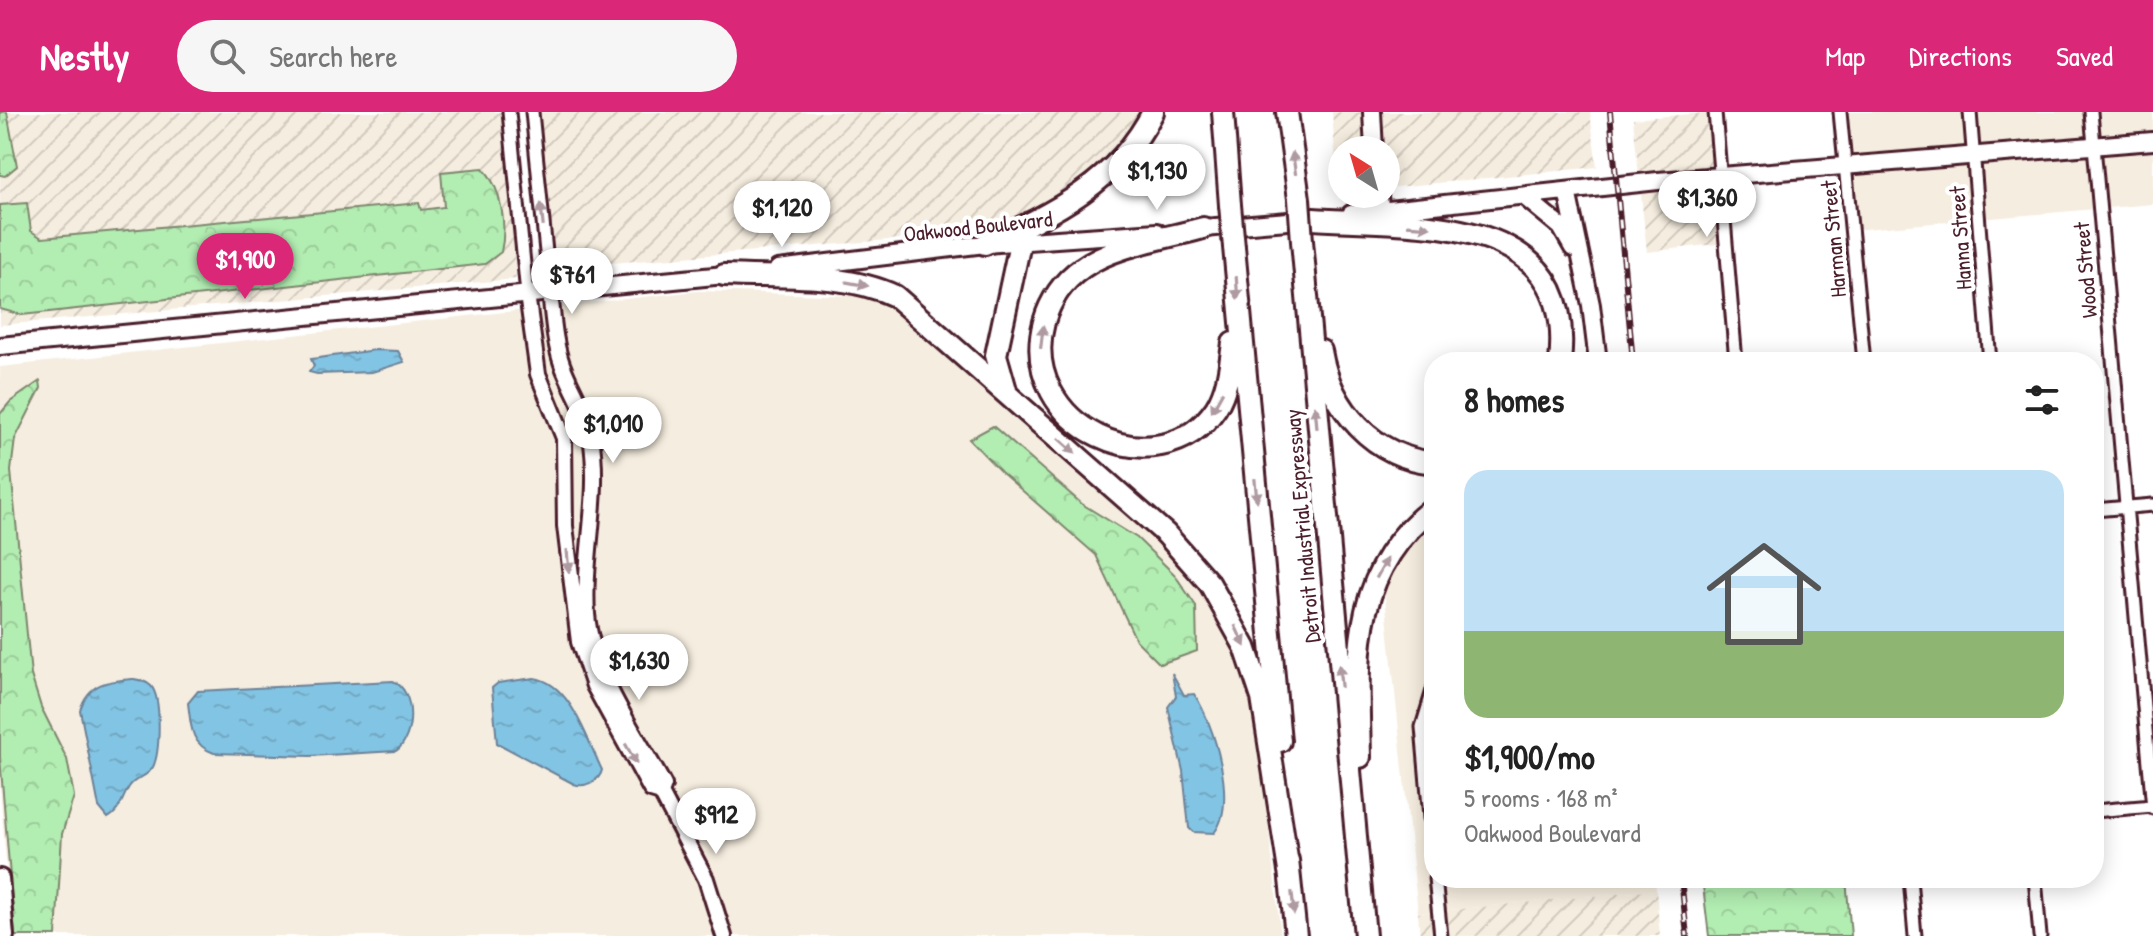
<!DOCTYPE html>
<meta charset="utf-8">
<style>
body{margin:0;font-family:"Patrick Hand",sans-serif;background:#f6f6f6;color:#222;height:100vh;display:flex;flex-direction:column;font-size:30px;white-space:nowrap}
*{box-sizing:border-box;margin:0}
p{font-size:26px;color:#767676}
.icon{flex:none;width:44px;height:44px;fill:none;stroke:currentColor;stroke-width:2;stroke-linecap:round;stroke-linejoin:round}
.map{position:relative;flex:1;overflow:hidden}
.drawer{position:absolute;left:1424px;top:240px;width:680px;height:536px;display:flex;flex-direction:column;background:#fff;border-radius:32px;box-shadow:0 4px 20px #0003}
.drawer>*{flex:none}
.needle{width:52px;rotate:323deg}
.tools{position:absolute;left:1328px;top:24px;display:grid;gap:16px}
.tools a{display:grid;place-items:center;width:72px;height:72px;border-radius:50%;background:#fff;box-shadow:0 4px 20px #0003;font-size:40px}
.price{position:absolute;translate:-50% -68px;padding:0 18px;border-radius:28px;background:#fff;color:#222;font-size:26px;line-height:52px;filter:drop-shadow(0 2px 4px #0008)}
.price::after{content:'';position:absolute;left:50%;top:48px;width:24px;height:18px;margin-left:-12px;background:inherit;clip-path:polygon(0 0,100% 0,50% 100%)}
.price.selected{background:#db2777;color:#fff}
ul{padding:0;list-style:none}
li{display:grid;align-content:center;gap:16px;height:424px;padding:0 40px}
li span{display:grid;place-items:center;height:248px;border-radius:24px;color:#555}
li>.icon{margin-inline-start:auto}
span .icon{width:144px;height:144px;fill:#fffc;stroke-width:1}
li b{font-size:34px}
h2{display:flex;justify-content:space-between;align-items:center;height:96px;padding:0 40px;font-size:34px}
header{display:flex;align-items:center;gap:48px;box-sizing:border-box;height:112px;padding:0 40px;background:#db2777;color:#fff}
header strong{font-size:38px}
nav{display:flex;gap:44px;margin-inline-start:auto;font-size:28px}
.search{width:560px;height:72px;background:#f6f6f6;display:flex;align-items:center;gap:20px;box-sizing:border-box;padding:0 28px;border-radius:44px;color:#767676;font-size:30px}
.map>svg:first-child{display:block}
</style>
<header>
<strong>Nestly</strong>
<div class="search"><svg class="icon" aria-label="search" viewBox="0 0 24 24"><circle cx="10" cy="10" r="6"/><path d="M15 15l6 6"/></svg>Search here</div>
<nav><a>Map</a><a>Directions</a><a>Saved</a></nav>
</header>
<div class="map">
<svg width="2153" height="824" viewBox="0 0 2153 824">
<defs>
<pattern id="industrial-furrows" width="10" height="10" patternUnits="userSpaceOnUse" patternTransform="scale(2)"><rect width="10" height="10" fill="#f5eddf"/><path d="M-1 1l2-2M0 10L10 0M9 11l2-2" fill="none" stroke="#d4cbc0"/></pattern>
<pattern id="forest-crowns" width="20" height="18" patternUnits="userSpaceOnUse" patternTransform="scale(2)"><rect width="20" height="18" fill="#b2edb2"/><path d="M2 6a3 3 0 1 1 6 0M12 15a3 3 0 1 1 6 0" fill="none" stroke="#9bcb99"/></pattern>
<pattern id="water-ripples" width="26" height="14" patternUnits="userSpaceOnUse" patternTransform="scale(2)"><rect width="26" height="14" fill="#82c4e3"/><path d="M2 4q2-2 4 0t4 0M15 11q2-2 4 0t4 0" fill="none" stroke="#72a8c3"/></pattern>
</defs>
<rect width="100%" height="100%" fill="#fff"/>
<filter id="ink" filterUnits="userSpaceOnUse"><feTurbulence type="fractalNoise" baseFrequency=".0125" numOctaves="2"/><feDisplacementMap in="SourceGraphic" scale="16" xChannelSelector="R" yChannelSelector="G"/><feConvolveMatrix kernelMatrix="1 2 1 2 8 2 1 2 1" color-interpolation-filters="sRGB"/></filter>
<g filter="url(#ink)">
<path fill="#f5eddf" d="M1840 0H2153V92L1852 118Z
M698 179 860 184 882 189 910 207 1171 437 1217 497 1247 563 1255 598 1281 824H12L0 677V255Z
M1434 407V766H1655L1656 778 1418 801 1384 475 1406 436Z"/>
<path fill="url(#industrial-furrows)" d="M0 0H504L516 167 0 213Z
M537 0H1140L1113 41 1080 76 1040 100 1000 114 960 122 552 156Z
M1332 0H1590L1597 55 1386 76V38H1342V80L1338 81Z
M1715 0 1725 131 1647 140 1633 7Z
M1656 778 1660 824H1420L1418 801Z"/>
<path fill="url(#forest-crowns)" stroke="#7e866e" stroke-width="2" d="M0 0H7L17 54 5 64 0 63Z
M483 56C502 76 507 114 501 140L485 152 22 203 0 197V93L27 91 31 119 42 126 419 91 421 98 444 95 441 60Z
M40 269 41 276 15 327 11 359 31 563 41 595 67 647 74 684 62 722 56 824H15L0 645V302L10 290Z
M993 314 1082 392 1137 426 1174 462 1196 494 1197 539 1160 552 1136 528 1096 443 1001 360 969 327Z
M1702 766H1846L1851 824H1709Z"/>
<path fill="url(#water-ripples)" stroke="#6c8299" stroke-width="2" d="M375 238 398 239 404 250 372 260 317 262 309 260 314 254 311 247Z
M1172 561 1184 583 1194 582C1214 611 1238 691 1214 721L1193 720 1189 716 1183 659 1168 595 1176 584Z
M534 566C571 571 587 628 602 658 600 669 584 676 574 672L497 631 492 576 498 571Z
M134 567C140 568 146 569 151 574 162 586 160 641 153 655 147 666 135 665 129 675 122 686 120 700 108 706L99 695 80 598C89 570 108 569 134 567Z
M393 569C416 579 415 625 396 639L310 644 214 641C190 633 191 613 188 591L198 579Z"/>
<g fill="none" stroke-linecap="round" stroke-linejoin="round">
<g stroke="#4a1f2b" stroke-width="17">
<path id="minor" d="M509 0 527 182
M532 0 550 180
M1715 0 1736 250
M1840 0 1864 250
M1970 0 1990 250
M2091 0 2153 696
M2094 398 2153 393
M1434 575 1422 615 1434 751
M2094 699 2153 694
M1435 766 1441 824
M1910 766 1915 824
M2035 766 2040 824"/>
</g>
<g stroke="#4a1f2b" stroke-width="20">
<path id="tertiary" d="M550 180C553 205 554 229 562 252 571 277 587 299 591 325 601 384 583 443 587 502 592 563 635 620 664 673L661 681 706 767 724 824
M527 182 538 262 564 326 565 414 579 530 594 574 651 678 661 681"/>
</g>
<g stroke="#4a1f2b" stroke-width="22">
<path id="secondary" d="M1372 0 1374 38
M1567 79 1591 193 1598 250
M1379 82 1380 98
M1526 86 1561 115 1573 136
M1351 102 1658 69 2153 29
M1192 117 1312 107
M778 157 985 132 1157 120
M0 234 735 162
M0 766 5 824"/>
</g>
<g stroke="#4a1f2b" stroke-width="26">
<path id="motorway" d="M1223 0 1230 93
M1287 0 1299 87
M1313 107C1415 114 1577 98 1560 250
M1203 116C1165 127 1114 133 1082 156 1063 169 1050 189 1044 210 1016 314 1159 381 1216 296 1228 277 1230 253 1233 231
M1302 129 1365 824
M985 132C1054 101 1117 71 1153 0
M1234 135 1280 629
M724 163C778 166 844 160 895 184L1166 422 1210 472 1245 535 1262 586 1289 759
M1321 239C1331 298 1374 345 1434 351
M1006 278 996 243 1020 131
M1360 645C1358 549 1348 461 1434 395
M1288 748 1296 824"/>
</g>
<use href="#minor" stroke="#fff" stroke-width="11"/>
<use href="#tertiary" stroke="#fff" stroke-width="14"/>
<use href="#secondary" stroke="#fff" stroke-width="16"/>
<use href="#motorway" stroke="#fff" stroke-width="20"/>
<g stroke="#4a1f2b" stroke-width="6">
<path id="rail" d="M1610 0 1633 250
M1681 766 1687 824"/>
</g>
<use href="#rail" stroke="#fff" stroke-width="3" stroke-dasharray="9" stroke-linecap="butt"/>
<g stroke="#4a1f2b" stroke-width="26" stroke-linecap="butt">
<path id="motorway-bridge" d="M1299 87 1302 129
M1230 93 1234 135"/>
</g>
<use href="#motorway-bridge" stroke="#fff" stroke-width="20"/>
</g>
<defs><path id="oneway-solid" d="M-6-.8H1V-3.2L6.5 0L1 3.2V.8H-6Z" transform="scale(2)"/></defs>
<g fill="#ae9aa0">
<use href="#oneway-solid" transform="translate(1294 51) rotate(-98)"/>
<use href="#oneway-solid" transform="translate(542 103) rotate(-96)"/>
<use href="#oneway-solid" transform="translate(1419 114) rotate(4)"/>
<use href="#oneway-solid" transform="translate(857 172) rotate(10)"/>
<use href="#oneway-solid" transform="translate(1237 176) rotate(86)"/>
<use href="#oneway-solid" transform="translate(1042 225) rotate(-83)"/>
<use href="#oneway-solid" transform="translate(1217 290) rotate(119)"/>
<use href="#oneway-solid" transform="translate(1316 305) rotate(-95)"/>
<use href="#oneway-solid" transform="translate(1067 334) rotate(42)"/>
<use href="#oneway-solid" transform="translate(1256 378) rotate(84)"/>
<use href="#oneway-solid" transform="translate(568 449) rotate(85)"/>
<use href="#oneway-solid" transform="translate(1382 456) rotate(-61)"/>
<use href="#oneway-solid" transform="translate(1240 524) rotate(65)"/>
<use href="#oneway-solid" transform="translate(1340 564) rotate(-96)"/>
<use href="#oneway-solid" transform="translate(631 642) rotate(61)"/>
<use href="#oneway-solid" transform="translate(1293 791) rotate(84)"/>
</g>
</g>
<g text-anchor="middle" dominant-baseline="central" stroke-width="8" stroke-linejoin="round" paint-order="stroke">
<g font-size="22" fill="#4a1f2b" stroke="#fff">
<text transform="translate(978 114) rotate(-6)">Oakwood Boulevard</text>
<text transform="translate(1960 126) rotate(-94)">Hanna Street</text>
<text transform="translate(1833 127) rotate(-95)">Harman Street</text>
<text transform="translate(2085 158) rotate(-95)">Wood Street</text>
<text transform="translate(1302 414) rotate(-95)">Detroit Industrial Expressway</text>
</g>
</g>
</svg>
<div class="tools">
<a><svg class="needle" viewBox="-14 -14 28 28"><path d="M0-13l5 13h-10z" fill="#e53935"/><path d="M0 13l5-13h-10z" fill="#767676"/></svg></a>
</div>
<b class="price" style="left:1157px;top:100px">$1,130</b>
<b class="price" style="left:1707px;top:127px">$1,360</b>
<b class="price" style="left:782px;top:137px">$1,120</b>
<b class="price selected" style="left:245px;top:189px">$1,900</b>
<b class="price" style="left:572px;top:204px">$761</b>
<b class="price" style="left:613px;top:353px">$1,010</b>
<b class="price" style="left:639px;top:590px">$1,630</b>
<b class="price" style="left:716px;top:744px">$912</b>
<section class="drawer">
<h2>8 homes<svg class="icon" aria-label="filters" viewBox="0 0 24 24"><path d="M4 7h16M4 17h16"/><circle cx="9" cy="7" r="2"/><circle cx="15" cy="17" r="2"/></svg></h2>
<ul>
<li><span style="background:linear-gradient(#bfe0f5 65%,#8fb573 0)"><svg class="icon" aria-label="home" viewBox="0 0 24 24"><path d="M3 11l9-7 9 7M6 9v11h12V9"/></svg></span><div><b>$1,900/mo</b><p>5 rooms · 168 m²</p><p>Oakwood Boulevard</p></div></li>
</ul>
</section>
</div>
